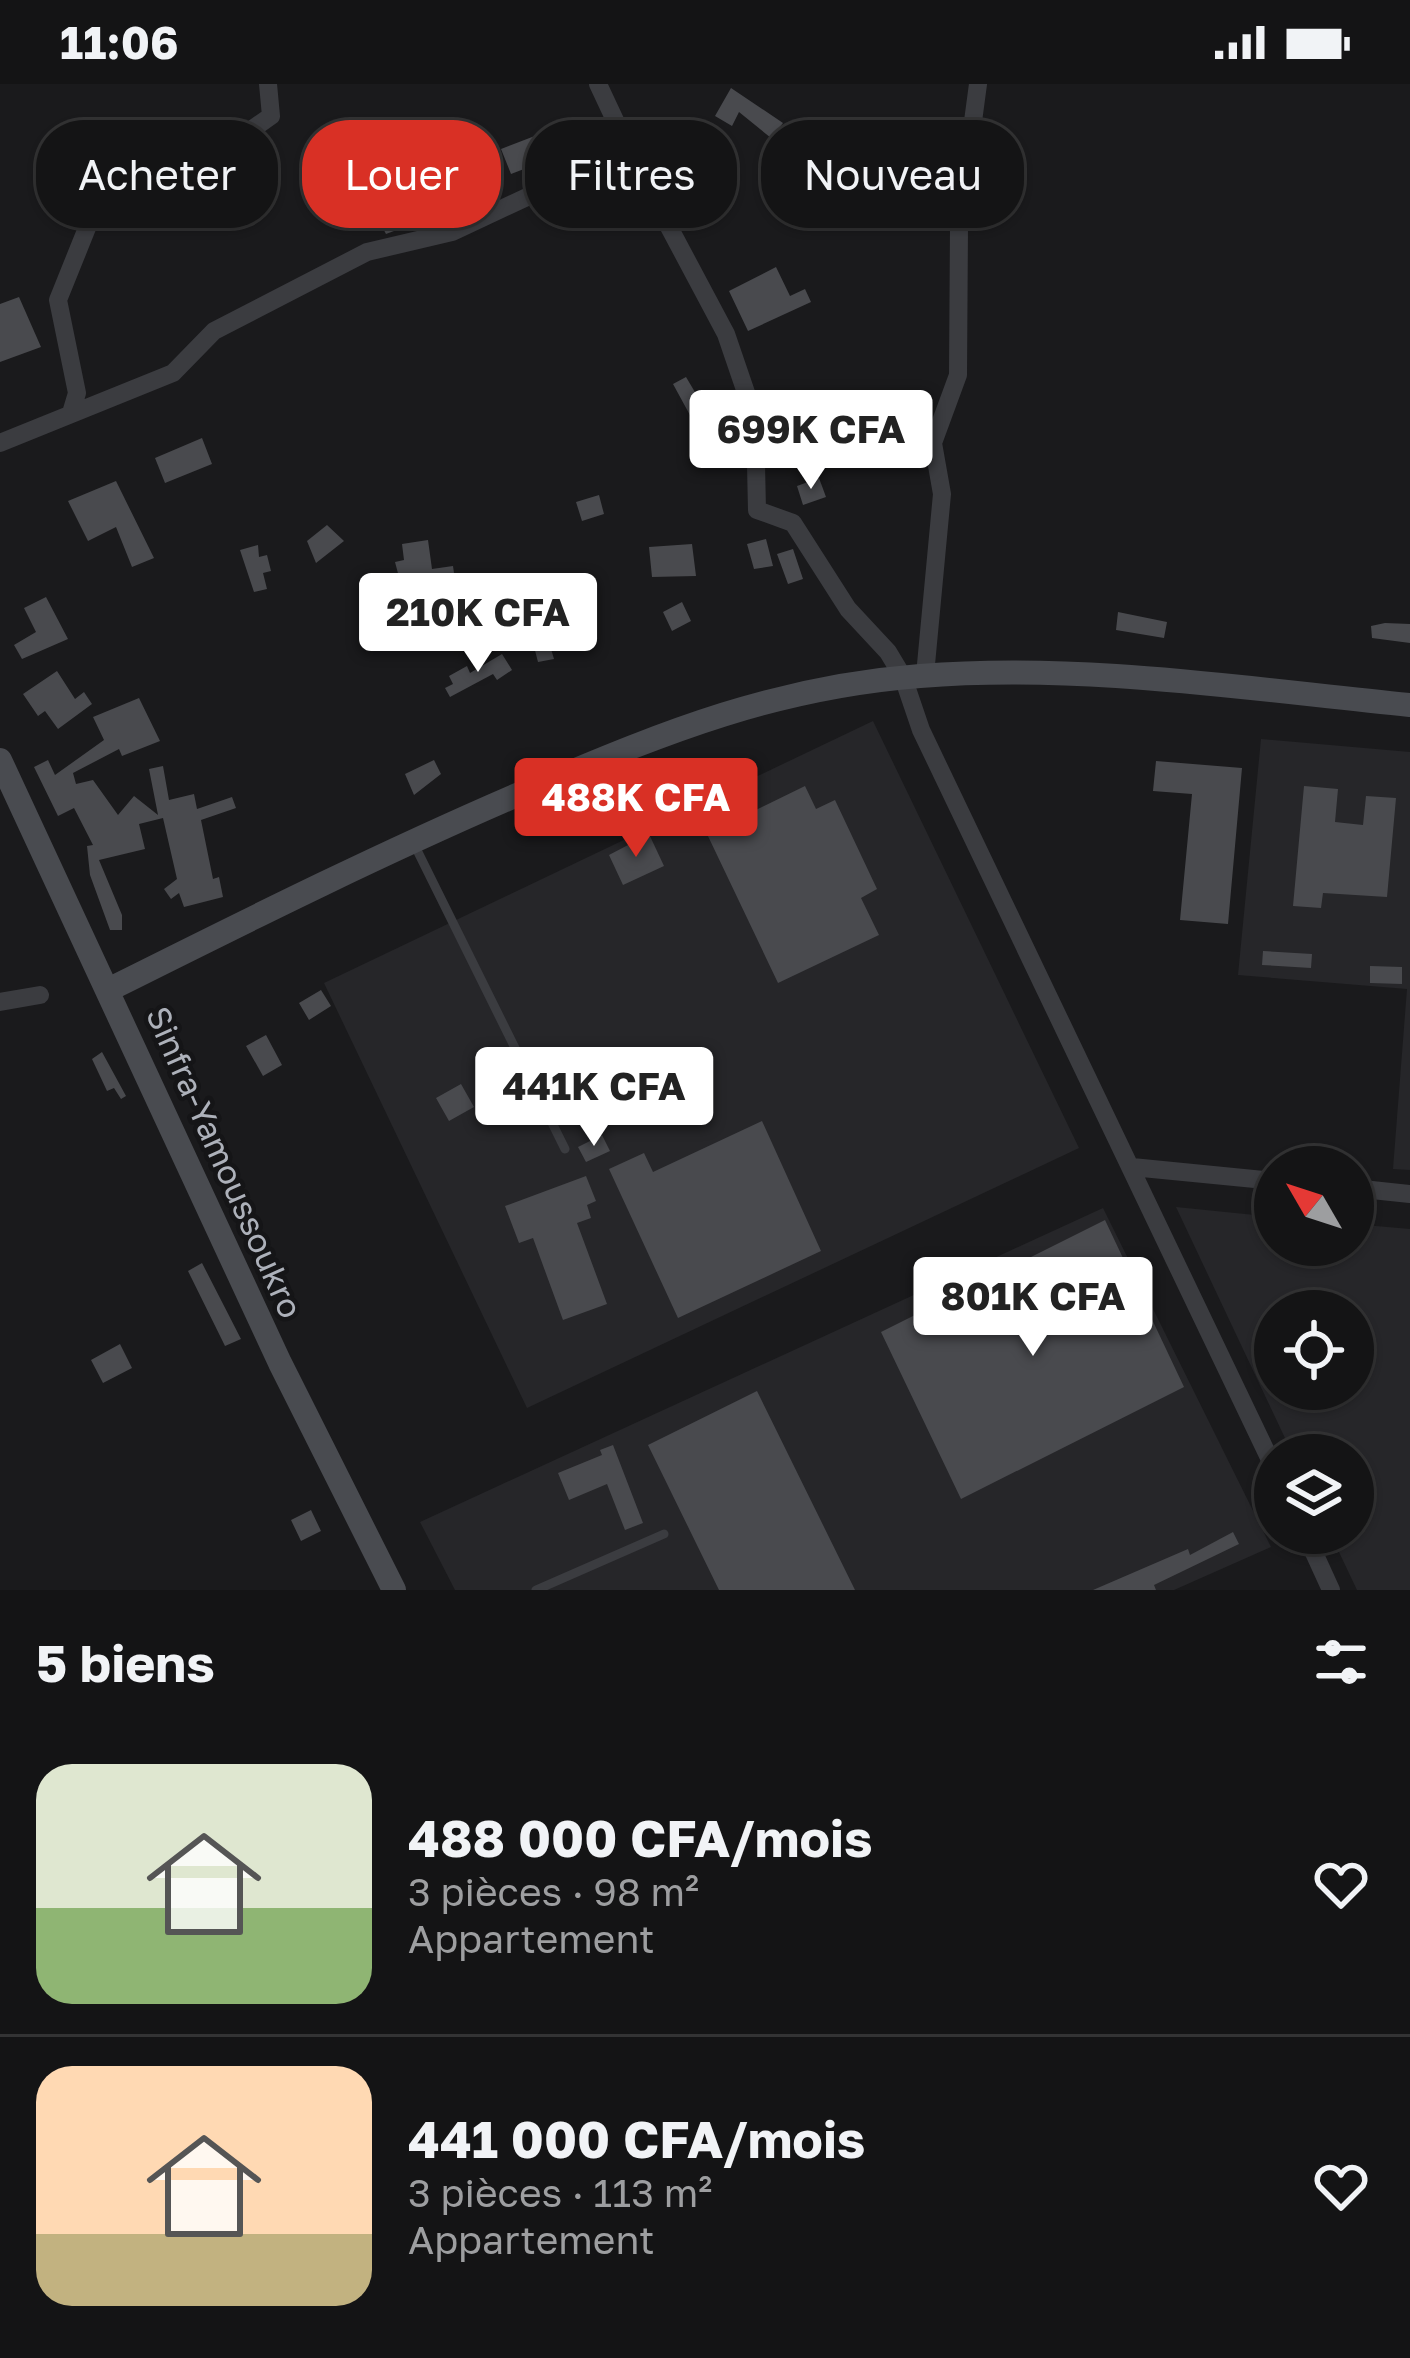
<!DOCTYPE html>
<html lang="fr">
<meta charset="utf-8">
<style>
body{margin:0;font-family:"Golos Text",sans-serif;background:#1d1d1e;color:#f1f3f6;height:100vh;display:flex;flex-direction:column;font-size:45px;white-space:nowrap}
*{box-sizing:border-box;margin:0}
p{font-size:39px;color:#9d9ea0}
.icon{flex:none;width:66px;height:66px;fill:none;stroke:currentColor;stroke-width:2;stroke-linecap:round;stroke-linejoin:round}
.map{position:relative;height:1506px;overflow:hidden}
.side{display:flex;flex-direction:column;background:#141415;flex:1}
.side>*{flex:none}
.top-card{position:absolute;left:36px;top:36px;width:1338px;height:108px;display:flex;gap:24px}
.needle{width:78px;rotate:309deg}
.controls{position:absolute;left:1254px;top:1062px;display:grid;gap:24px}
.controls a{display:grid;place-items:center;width:120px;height:120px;border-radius:50%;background:#141415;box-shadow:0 3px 9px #0004,0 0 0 3px #333334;font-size:60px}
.price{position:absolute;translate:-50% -102px;padding:0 27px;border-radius:12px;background:#fff;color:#222;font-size:39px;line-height:78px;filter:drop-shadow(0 3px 6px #0008)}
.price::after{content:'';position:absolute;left:50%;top:72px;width:36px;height:27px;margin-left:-18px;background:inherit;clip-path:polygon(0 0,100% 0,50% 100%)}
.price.active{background:#d93025;color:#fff}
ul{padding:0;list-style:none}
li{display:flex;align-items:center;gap:36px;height:300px;padding:0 36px}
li+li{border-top:3px solid #333334}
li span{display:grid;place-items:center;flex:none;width:336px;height:240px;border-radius:36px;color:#555}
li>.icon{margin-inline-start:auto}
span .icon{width:144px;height:144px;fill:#fffc;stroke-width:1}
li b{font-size:51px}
h2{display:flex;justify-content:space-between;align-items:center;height:144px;padding:0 36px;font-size:51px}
.tag{padding:0 42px;border-radius:48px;background:#141415;box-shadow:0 3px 9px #0004,0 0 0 3px #333334;font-size:42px;line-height:108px}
.tag.active{background:#d93025;color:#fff}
.status{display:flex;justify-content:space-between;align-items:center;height:84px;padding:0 60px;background:#141415;direction:ltr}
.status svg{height:33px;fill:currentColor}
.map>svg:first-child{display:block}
</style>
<div class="status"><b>11:06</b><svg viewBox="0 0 49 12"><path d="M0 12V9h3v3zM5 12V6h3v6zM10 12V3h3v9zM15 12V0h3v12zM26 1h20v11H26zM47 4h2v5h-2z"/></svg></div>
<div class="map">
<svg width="1410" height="1506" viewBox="0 0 1410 1506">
<rect width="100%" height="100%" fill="#1a1a1c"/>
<path fill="#262629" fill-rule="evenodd" d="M873 637 1079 1064 527 1324 324 899Z
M1261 655 1410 668V1086L1393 1085 1407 905 1238 891Z
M1176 1123 1275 1133V1161H1353V1140L1410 1145V1506H1357L1330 1449H1353V1371H1293ZM1275 1227H1353V1305H1275Z
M1103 1124 1271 1463 1174 1506H455L420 1438Z"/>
<path fill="#494a4e" d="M731 4 783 39 771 54 739 28 732 42 715 32Z
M553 45 563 70 511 90 501 65Z
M390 85 399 105 412 100 419 116 438 108 447 127 386 150 359 99Z
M776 183 790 212 805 205 811 218 748 247 729 207Z
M19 213 41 263 0 278V220Z
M686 293 705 325 691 333 673 300Z
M202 354 212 380 165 399 155 374Z
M819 394 826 413 803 421 797 402Z
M116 397 154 474 132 483 116 443 88 457 68 417Z
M599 411 604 430 582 437 576 418Z
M327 441 344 457 316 479 307 457Z
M766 455 773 482 754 485 747 460Z
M428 456 432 485 453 482 457 510 419 515 422 528 409 531 395 478 404 476 402 460Z
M692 460 696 492 652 493 649 463Z
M258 461 259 473 267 471 271 487 263 489 267 505 254 508 240 466Z
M793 465 803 495 788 500 777 470Z
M535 511 554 575 538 578 530 547 502 558 497 545 516 537 511 518Z
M46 513 68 555 22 575 14 561 36 548 24 524Z
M682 518 691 537 672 547 663 528Z
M1118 528 1167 538 1164 554 1116 546Z
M1385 539 1410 540V559L1372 554 1371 542Z
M502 570 512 586 497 596 493 590 450 613 445 604 453 600 449 592 467 582 470 589Z
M57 587 75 615 84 608 92 620 58 645 45 627 38 632 23 610Z
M139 614 160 657 122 672 119 665 73 689 76 700 93 696 118 731 134 712 158 731 149 685 163 682 169 716 194 710 197 725 232 713 236 724 201 736 213 795 219 793 223 813 184 823 179 809 171 815 164 805 177 795 163 734 139 740 145 765 99 776 122 831V846H110L90 791 87 762 93 761 74 724 58 732 34 683 48 676 55 691 104 656 93 633Z
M434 676 441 690 414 711 405 690Z
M1156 677 1242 684 1228 840 1180 836 1192 710 1153 707Z
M805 702 816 725 835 716 877 805 861 814 879 851 778 899 707 750Z
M1304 702 1338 705 1335 738 1363 741 1366 712 1396 714 1387 813 1323 809 1321 824 1293 822Z
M649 750 664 782 623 801 609 771Z
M1263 867 1312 870 1311 884 1262 881Z
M1370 882 1402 883V900L1370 899Z
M321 906 331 922 309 936 299 919Z
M266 951 282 981 263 992 246 962Z
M102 968 126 1012 121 1015 114 1004 107 1007 92 975Z
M461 1000 474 1023 449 1037 436 1014Z
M762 1037 821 1167 678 1234 609 1085 644 1069 653 1088Z
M602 1051 610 1067 586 1078 578 1063Z
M586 1092 596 1117 587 1121 591 1134 577 1139 607 1220 563 1236 533 1154 519 1159 505 1122Z
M1105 1136 1184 1303 961 1415 881 1248Z
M202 1179 241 1255 225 1262 188 1187Z
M120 1260 132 1284 103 1299 91 1276Z
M757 1307 855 1506H719L648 1361Z
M613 1361 643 1439 625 1446 607 1400 569 1416 558 1389 602 1371 600 1366Z
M311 1426 321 1447 301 1457 291 1436Z
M1233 1448 1239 1460 1154 1501 1156 1506H1093L1188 1465 1190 1471Z"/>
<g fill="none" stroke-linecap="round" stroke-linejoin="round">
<path stroke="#3b3c40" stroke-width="9" d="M414 760 565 1065
M536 1506 664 1450"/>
<path stroke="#3b3c40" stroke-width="18" d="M598 0 635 79
M71 329 77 309 58 216 91 134 167 105 271 32 268 0
M0 359 173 289 214 247 367 168 452 148 587 85 635 79 726 250 755 335 757 426 793 439 848 525 888 568 903 593 921 646 1275 1386
M925 591 942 410 933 359 958 291 959 142 978 0
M0 918 40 911
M1132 1083 1275 1097
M1353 1104 1410 1110
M1305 1449 1331 1506"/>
<path stroke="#494b50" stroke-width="24" d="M0 676 280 1279 394 1506
M110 905C252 834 392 764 538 702 667 647 777 603 920 592 1083 579 1248 605 1410 621"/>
</g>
<g text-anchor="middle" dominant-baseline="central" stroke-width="9" stroke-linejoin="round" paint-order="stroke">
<g font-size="33" fill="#adb1ba" stroke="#151517">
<text transform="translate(225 1078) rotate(66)">Sinfra-Yamoussoukro</text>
</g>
</g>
</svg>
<div class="controls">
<a><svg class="needle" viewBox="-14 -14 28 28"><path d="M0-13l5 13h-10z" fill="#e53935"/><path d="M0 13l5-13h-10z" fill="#9d9ea0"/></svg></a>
<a><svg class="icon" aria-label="locate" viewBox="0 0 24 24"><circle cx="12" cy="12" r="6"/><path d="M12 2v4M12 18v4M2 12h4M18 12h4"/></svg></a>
<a><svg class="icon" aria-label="layers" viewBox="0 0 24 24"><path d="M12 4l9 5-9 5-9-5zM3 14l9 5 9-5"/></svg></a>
</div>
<b class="price" style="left:811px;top:408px">699K CFA</b>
<b class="price" style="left:478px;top:591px">210K CFA</b>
<b class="price active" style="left:636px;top:776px">488K CFA</b>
<b class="price" style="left:594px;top:1065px">441K CFA</b>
<b class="price" style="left:1033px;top:1275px">801K CFA</b>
<div class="top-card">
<a class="tag">Acheter</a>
<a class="tag active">Louer</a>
<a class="tag">Filtres</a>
<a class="tag">Nouveau</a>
</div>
</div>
<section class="side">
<h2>5 biens<svg class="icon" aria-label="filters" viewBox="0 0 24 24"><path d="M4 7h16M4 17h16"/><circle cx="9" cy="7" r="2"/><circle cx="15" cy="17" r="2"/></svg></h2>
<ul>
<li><span style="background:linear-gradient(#dfe7d0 60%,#8fb573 0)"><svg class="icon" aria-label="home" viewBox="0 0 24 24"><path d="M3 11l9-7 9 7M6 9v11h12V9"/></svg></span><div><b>488 000 CFA/mois</b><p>3 pièces · 98 m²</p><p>Appartement</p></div><svg class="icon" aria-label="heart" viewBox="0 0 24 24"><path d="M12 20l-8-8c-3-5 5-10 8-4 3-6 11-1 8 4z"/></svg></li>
<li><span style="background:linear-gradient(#ffd9b3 70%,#c2b280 0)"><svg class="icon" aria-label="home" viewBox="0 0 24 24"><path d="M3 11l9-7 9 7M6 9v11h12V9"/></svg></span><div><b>441 000 CFA/mois</b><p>3 pièces · 113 m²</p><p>Appartement</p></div><svg class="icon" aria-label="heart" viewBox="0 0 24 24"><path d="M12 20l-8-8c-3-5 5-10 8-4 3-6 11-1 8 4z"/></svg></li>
</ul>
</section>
